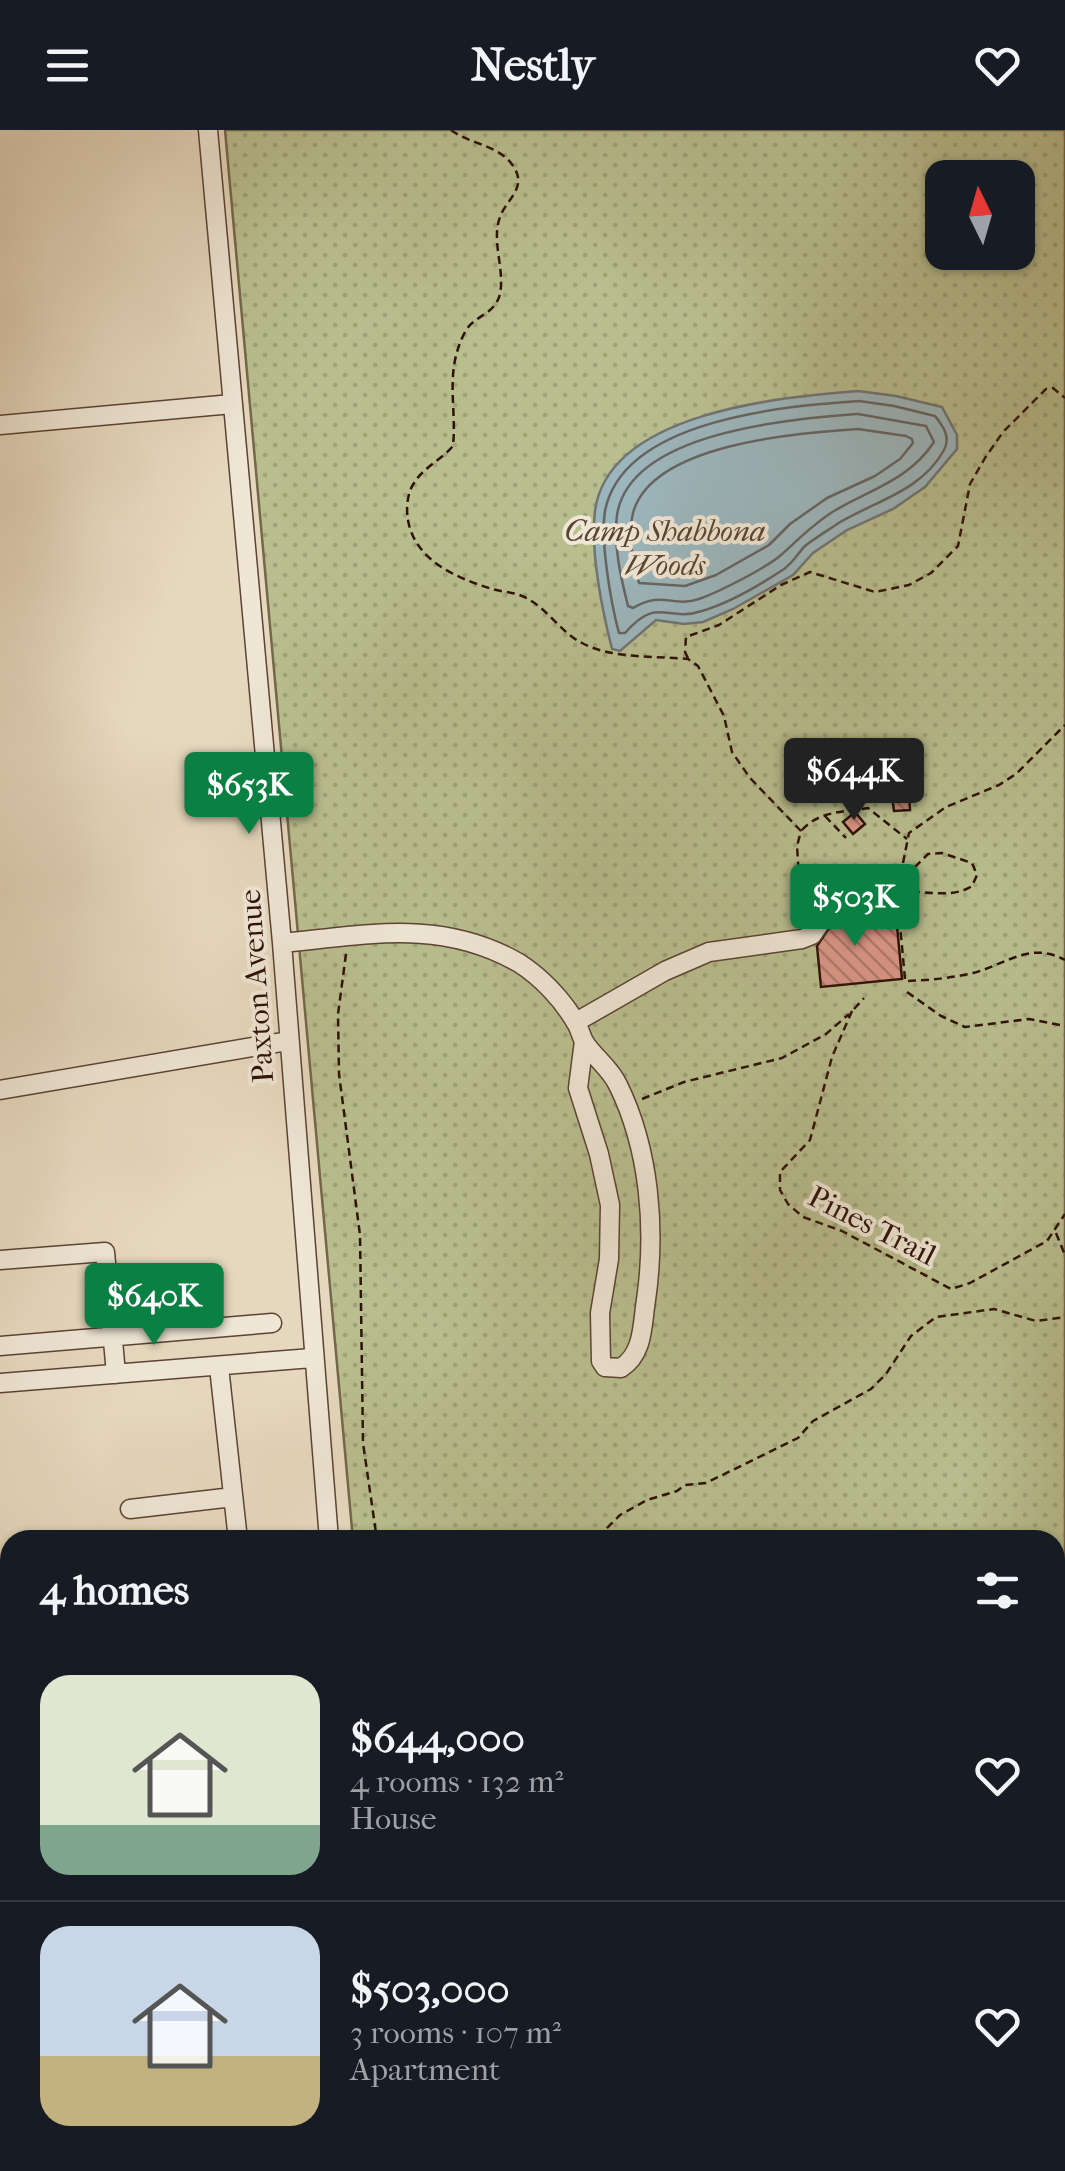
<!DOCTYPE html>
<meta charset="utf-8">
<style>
body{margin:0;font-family:"IM FELL French Canon",serif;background:#242831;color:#f1f3f6;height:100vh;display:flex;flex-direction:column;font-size:38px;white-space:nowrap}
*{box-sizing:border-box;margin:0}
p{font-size:32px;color:#9ea1a6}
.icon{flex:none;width:55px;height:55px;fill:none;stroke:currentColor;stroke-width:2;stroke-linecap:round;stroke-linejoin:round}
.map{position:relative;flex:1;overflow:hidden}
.panel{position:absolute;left:0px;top:1400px;width:1065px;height:642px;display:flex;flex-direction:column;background:#171b24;border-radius:30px 30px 0 0;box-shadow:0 2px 8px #0004}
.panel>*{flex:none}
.needle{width:65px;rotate:355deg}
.fabs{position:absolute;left:925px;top:30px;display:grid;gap:20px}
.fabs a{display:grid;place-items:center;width:110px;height:110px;border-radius:20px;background:#171b24;box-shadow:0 2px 8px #0004;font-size:50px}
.price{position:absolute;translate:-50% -85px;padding:0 22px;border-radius:10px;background:#0b8043;color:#fff;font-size:32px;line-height:65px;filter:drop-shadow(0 2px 5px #0008)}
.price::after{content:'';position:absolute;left:50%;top:60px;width:30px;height:22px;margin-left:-15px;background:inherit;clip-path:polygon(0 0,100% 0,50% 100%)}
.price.current{background:#222;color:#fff}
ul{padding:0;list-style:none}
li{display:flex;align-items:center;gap:30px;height:250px;padding:0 40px}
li+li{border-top:2px solid #363941}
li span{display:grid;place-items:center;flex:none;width:280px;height:200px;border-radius:30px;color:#555}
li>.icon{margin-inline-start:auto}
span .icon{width:120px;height:120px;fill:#fffc;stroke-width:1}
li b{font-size:42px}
h2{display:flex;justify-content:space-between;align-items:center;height:120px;padding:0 40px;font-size:42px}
header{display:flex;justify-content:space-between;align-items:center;height:130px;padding:0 40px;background:#171b24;font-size:45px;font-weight:700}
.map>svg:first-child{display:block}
</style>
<header><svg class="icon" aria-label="menu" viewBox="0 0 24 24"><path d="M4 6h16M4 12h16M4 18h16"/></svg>Nestly<svg class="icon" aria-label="heart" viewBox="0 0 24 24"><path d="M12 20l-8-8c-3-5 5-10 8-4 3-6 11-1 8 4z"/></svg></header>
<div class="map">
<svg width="1065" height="2041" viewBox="0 0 1065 2041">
<defs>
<pattern id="park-dots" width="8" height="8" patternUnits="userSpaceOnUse" patternTransform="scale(2.5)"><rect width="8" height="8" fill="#b9be8f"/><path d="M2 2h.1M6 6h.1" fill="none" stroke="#9fa27a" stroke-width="1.8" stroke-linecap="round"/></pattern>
<pattern id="building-back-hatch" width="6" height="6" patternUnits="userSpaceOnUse" patternTransform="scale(2.5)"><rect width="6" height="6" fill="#d99686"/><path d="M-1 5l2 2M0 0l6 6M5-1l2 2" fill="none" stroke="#b0796c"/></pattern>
</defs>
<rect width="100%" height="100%" fill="#e6d8be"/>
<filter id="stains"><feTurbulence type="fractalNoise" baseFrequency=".002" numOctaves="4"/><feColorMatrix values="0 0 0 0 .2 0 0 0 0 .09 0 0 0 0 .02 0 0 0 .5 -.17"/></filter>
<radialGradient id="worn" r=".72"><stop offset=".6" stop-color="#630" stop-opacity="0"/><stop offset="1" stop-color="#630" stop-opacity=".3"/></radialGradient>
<path fill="url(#park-dots)" stroke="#74684a" stroke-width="2.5" fill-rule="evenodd" d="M225 0H1065V2041H411L410 2033 1055 2032V1410H353ZM942 48H1018V122H942Z"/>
<path fill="#9cb6bd" stroke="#707474" stroke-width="2.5" d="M858 261 896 266 942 277 957 305V319L925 357 893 379 847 400 813 423 793 445 733 479 703 492 684 494 656 490 620 521 612 519C602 479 590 423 595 381 608 282 782 267 858 261Z"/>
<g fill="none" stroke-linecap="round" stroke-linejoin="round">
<path stroke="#656462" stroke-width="2.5" d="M859 271 894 276 935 286C943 296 951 307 944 320 921 362 874 371 837 394 827 401 815 408 805 416 798 423 793 433 784 439 760 455 729 473 702 481 666 493 658 465 625 503H619C611 474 600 410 605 381 623 289 786 276 859 271Z
M858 284 926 296 934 312C909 350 871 359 834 381 813 394 799 409 781 425 766 438 719 462 699 469 672 478 663 460 633 478L628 476C621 448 613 415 617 385 630 301 793 289 858 284Z
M858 299 906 306 912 309 913 313 900 329 875 346 827 368 790 394 769 415 716 445 685 456 639 453C633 431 627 405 633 383 652 313 799 303 858 299Z"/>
</g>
<path fill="url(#building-back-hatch)" stroke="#2e1106" stroke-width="2.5" d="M909 664 910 680 894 681 892 666Z
M855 682 865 694 853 704 843 692Z
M834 756 837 797 875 794 876 798 897 796 902 849 821 857 817 816 835 789 834 783 825 777 812 783 810 758Z"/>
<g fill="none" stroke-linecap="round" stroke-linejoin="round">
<g stroke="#5c4334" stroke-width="21">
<path id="minor" d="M208 0 282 813 329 1410
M0 295 232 274
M282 813C367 805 441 788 519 833 541 847 563 870 576 893 580 899 581 907 585 913 595 928 610 938 618 955 650 1020 656 1100 646 1170 642 1195 644 1223 621 1238L605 1237 601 1231 600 1183 609 1129 610 1075 599 1024 578 958 584 911
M576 892 665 841 709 822 802 809 812 805 823 789
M0 960 288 911
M0 1130 105 1122 116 1244
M0 1216 272 1193
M219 1237 238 1410
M0 1253 312 1228
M130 1379 233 1367
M0 1666 10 1665
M297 2032 305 2041
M388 2032V2041
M156 2041 165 2032"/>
</g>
<path stroke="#2e1106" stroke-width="2.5" stroke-dasharray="8 5" stroke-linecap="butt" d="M451 0C471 15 502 15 515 39 526 59 506 70 500 87 491 111 505 139 500 164 495 185 474 185 465 202 444 242 457 276 453 316 441 330 423 338 414 353 407 363 406 379 408 390 415 431 457 448 492 459 502 462 513 462 522 466 546 476 560 502 582 513 612 529 655 526 688 529L698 536 724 586 732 622 750 648 801 701 797 716 799 747 822 744 851 753 898 751
M688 528 685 522 686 507 719 495 781 455 810 442 875 462 909 455 931 443 958 416 970 354 985 328 1003 302 1046 259 1053 258 1065 268
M825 686 846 708
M802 700C819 681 844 682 868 678L907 709
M899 760C922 761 953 769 972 756L977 745 972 733 942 723 928 724 914 738 900 739
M346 824 338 884 339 944 360 1105 363 1313 377 1410
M905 849 897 763 909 703 946 677 999 655 1016 644 1065 595
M908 851C930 850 952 848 973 843 1007 834 1030 811 1065 830
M907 862 941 886 965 897 1029 889 1065 896
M854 879 864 868
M852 881 832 927 810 1010 780 1042V1060L788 1074 803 1087 842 1101 951 1159 970 1153 1047 1111 1065 1084
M642 969 684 952 782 928 826 904 849 884
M1056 1103 1065 1125
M602 1410 606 1399 620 1385 647 1370 677 1361 685 1355 706 1353 798 1308 813 1291 871 1259 886 1244 911 1206 936 1187 994 1179 1036 1191 1065 1187
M1055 1702 1065 1698
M416 2032 418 2041
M669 2041 681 2036 812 2041"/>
<use href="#minor" stroke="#efe6d5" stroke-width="18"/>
</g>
<g text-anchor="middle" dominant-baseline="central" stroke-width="8" stroke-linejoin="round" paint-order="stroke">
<g font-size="30" font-style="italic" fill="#58452f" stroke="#efe6d5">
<text x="665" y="401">Camp Shabbona<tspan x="665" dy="34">Woods</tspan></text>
</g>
<g font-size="30" fill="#2e1106" stroke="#efe6d5">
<text transform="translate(257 856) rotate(-94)">Paxton Avenue</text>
<text transform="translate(872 1096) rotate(27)">Pines Trail</text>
</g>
</g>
<rect width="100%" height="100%" filter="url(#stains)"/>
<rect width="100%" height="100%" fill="url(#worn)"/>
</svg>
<div class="fabs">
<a><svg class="needle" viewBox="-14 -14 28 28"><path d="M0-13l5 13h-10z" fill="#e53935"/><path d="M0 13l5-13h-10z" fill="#9ea1a6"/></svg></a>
</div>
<b class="price current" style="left:854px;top:693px">$644K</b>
<b class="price" style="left:249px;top:707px">$653K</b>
<b class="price" style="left:855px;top:819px">$503K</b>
<b class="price" style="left:154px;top:1218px">$640K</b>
<section class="panel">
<h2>4 homes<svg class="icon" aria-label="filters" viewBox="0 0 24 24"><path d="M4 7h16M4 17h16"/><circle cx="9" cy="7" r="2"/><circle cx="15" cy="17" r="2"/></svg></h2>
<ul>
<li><span style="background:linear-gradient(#dfe7d0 75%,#7fa58c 0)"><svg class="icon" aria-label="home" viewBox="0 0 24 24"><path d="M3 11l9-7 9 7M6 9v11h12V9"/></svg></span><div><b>$644,000</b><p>4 rooms · 132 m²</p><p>House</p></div><svg class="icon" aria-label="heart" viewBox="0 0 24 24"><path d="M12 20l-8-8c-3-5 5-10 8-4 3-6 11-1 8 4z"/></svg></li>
<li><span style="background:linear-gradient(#c9d6e8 65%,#c2b280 0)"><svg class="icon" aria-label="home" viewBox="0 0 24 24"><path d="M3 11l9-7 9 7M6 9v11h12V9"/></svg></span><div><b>$503,000</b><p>3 rooms · 107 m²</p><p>Apartment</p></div><svg class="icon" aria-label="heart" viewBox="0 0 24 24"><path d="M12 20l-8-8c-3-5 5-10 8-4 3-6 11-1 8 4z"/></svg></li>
</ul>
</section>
</div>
